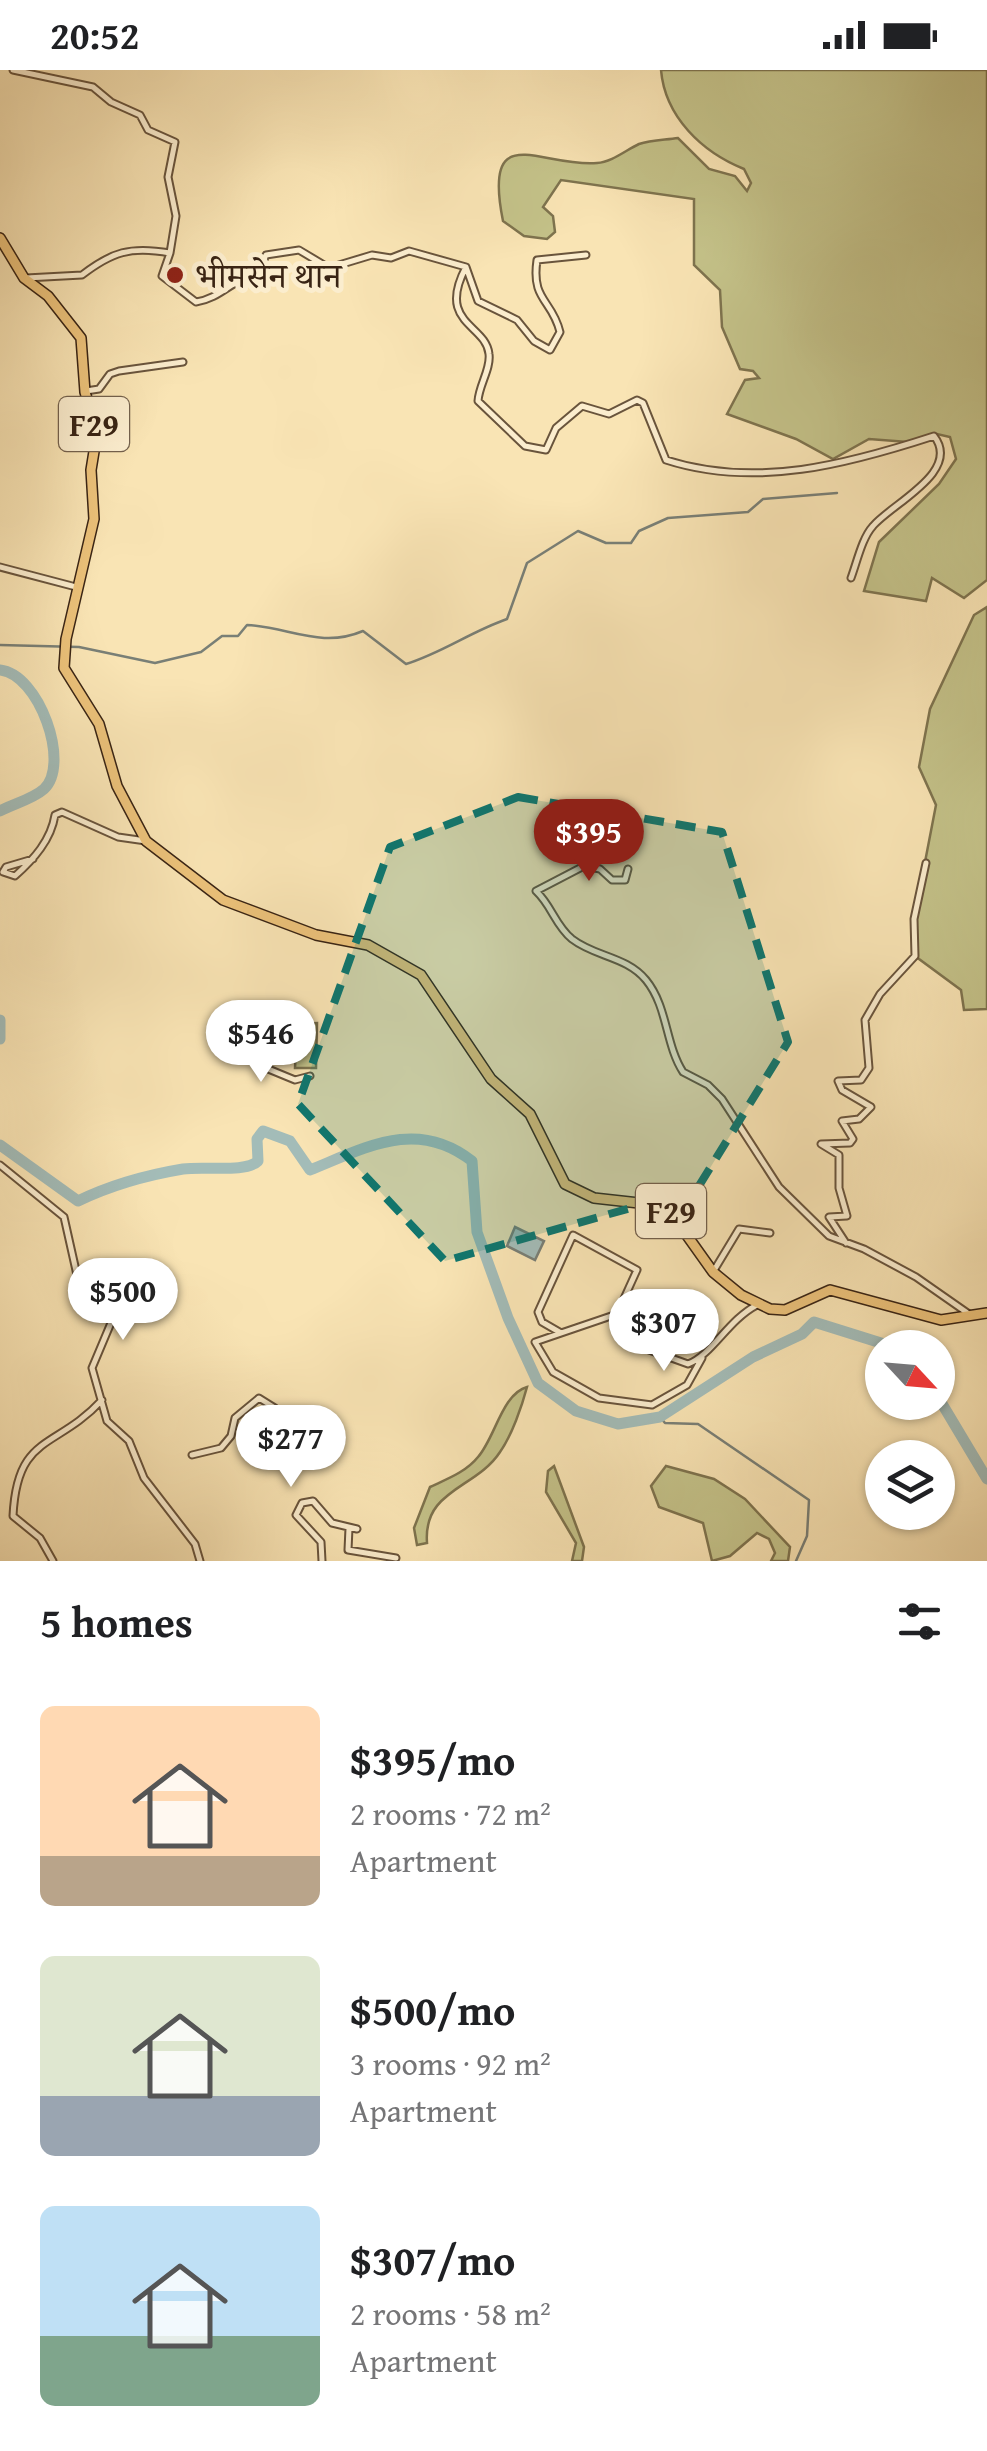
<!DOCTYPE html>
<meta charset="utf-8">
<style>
body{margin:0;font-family:"Gentium Book Plus","Noto Serif Devanagari",serif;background:#f6f6f6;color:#202124;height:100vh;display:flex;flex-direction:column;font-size:38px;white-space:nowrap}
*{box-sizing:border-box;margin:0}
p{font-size:32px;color:#757577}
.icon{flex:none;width:55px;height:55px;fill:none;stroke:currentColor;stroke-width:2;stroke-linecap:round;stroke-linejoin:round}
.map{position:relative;height:1491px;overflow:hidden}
.side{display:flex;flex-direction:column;background:#fff;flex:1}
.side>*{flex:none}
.needle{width:65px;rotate:116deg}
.tools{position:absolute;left:865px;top:1260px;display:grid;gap:20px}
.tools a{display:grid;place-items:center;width:90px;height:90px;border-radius:50%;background:#fff;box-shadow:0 2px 8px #0004;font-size:50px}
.price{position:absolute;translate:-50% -85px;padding:0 22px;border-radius:35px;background:#fff;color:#222;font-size:32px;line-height:65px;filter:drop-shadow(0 2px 5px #0008)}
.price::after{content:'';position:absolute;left:50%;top:60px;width:30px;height:22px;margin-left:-15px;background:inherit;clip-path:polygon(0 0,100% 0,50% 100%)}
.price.selected{background:#8f2418;color:#fff}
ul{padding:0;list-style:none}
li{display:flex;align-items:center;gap:30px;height:250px;padding:0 40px}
li span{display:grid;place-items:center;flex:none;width:280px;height:200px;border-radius:15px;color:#555}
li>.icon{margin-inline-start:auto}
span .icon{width:120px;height:120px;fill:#fffc;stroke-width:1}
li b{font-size:42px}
h2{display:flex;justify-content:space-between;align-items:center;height:120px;padding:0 40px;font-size:42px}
.status{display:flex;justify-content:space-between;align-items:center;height:70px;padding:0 50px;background:#fff;direction:ltr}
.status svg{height:28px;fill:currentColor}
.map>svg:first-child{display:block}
</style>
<div class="status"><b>20:52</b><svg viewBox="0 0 49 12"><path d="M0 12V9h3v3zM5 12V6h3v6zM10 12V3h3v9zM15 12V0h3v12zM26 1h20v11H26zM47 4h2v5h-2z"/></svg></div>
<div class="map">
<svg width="987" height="1491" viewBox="0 0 987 1491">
<rect width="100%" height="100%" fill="#f9e4b4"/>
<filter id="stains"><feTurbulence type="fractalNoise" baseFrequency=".002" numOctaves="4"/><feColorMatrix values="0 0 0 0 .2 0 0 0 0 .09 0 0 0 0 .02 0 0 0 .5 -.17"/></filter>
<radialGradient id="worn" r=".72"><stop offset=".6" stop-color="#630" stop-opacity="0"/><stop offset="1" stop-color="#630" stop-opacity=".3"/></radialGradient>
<path fill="#c4c289" stroke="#7e734e" stroke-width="2.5" d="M661 0H987V510L964 528 932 508 926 531 864 521 879 472 939 414 956 389 950 367 937 364 908 372 869 369 833 389 796 369 727 344 745 310 759 308 753 301 740 299 722 257 720 220 694 195V129L561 110 543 137 553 146 555 162 547 169 524 166 503 151C482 47 541 98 597 93 612 92 626 80 639 74 651 70 665 70 678 68L709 99 735 106 747 121 751 113 744 99C702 82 665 47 661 0Z
M987 537V939L964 940 961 920 915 886 914 849 936 735 919 697 930 639 974 545Z
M317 953 316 998H295L297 954Z
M527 1317C522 1336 512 1365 500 1382 476 1419 423 1419 427 1473L417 1475 414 1458 430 1417C447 1409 466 1402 478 1387 495 1368 502 1324 527 1317Z
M554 1396 584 1477 582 1491H572L576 1473 546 1422 548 1401Z
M666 1396 714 1409 745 1429 790 1477 788 1491H771L775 1483 769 1469 757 1463 730 1486 712 1491 703 1453 659 1437 651 1416Z"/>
<path fill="#a3bcb8" stroke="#797f76" stroke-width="2.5" d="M515 1157 544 1171 535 1190 507 1176Z"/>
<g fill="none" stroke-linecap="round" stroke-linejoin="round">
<path stroke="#797f76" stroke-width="2.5" d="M0 575 79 577 155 593 201 582 222 566H238L247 555C289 557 321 579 363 561L406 594C442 583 470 562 507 549L527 493 578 461 606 473H631L639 461 668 448 748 442 763 429 837 423
M660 1347 665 1353 698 1354 809 1430 807 1466 796 1491"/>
<path stroke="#a3bcb8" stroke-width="11" d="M0 600C39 604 71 694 44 719 33 729 13 734 0 741
M0 950V969
M0 1075 78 1131C111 1115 147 1105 183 1099 205 1096 246 1103 258 1091L257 1069 263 1061 290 1071 310 1100C367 1077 417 1048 472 1091L477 1162 508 1248 538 1313 576 1341 618 1354 660 1347 753 1287 802 1264 814 1252 897 1278
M938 1327 987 1409"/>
<g stroke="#69543c" stroke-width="9">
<path id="street" d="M13 0 93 17 111 32 140 45 148 60 175 72 168 107 176 146 170 183
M466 197C436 254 486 254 489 284 491 299 479 315 478 331L525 376 546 380 556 358 582 336 609 344 637 330 643 333 666 390C756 419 848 394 934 366 962 402 891 434 873 456 862 468 857 492 851 508
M26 208 82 205C112 182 130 176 170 183L162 206 196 232C220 229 234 208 258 203L266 185 299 180 329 198 372 185 391 188 409 181 466 197 478 231 517 250 534 271 550 280 560 262C552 229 531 231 537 190L586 185
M86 321 99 319 110 304 119 301 183 292
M0 497 76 517
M33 789 6 797 3 802 15 806C34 789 51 770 55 745L62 742 118 767 146 771
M628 799 625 810H612L600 799 584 796 536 821C552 836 555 855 572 869 595 887 626 886 646 910 668 937 665 974 683 1002L708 1015 722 1029 779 1117 829 1166 864 1179 916 1207 969 1244
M248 964 261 996 295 1010 310 1006
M0 1095 64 1147 77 1205 116 1241 92 1298 107 1351 129 1371 144 1408 195 1474 200 1491
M846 1173 829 1147 847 1146 839 1118V1085L821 1074 850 1073 853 1069 842 1051 859 1049 871 1037 842 1020 838 1011 861 1010 869 998 865 950 880 924 915 886 914 849 926 793
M713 1202 739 1159 770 1163
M702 1288 687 1315 652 1335 599 1328 553 1302 535 1272 617 1244 561 1263 542 1252 538 1242 573 1165 637 1200 617 1244 649 1280 688 1294C712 1285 728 1250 757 1235
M192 1385 221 1378 231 1366 235 1348 259 1328 275 1338
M349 1458 348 1480 396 1488
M53 1491 40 1468 13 1446C17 1363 56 1380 102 1330
M322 1491 321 1472 296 1445 302 1433 313 1431 332 1453 357 1459"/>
</g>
<g stroke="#392414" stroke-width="12">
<path id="primary" d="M0 168 24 208 48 226 81 268 85 322 97 363 91 400 94 449 66 569 64 598 99 654 117 716 146 771 223 830 316 865 368 875 421 905 491 1009 530 1044 565 1114 594 1128 666 1136 713 1202 741 1225 770 1239 785 1240 830 1220 941 1250 987 1243"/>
</g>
<use href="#street" stroke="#fbedce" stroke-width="5"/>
<use href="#primary" stroke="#ecc27a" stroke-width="9"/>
</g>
<path fill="#0f766e" fill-opacity="0.2" stroke="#0f766e" stroke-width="8" stroke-dasharray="20 12" stroke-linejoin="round" d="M518 727 722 762 788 972 697 1119 445 1191 298 1034 390 777Z"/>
<circle fill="#8f2418" stroke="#fbedce" stroke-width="4" cx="175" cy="205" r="10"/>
<g text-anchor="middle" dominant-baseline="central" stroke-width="10" stroke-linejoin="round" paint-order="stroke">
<g fill="#fbedce" stroke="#73604c" stroke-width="2.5">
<rect x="59" y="327" width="70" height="54" rx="8"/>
<rect x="636" y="1114" width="70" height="54" rx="8"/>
</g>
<g font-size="32" font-weight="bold" fill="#392414">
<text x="94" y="354">F29</text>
<text x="671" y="1141">F29</text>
</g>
<g font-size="35" fill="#392414" stroke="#fbedce" text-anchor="start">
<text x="195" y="205">भीमसेन थान</text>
</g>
</g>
<rect width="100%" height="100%" filter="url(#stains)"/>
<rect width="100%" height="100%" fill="url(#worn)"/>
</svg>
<div class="tools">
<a><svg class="needle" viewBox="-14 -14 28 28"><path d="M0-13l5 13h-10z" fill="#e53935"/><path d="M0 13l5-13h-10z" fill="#757577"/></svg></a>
<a><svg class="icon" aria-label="layers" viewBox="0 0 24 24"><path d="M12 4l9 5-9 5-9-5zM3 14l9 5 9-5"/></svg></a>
</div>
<b class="price selected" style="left:589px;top:814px">$395</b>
<b class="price" style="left:261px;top:1015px">$546</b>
<b class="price" style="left:123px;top:1273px">$500</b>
<b class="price" style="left:664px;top:1304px">$307</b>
<b class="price" style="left:291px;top:1420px">$277</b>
</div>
<section class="side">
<h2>5 homes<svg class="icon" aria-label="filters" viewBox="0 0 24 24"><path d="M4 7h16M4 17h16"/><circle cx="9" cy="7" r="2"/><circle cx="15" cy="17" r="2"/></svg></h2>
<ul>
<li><span style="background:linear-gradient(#ffd9b3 75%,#b9a48a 0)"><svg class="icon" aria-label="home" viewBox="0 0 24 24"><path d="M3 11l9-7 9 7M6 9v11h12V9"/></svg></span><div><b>$395/mo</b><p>2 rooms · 72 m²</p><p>Apartment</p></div></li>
<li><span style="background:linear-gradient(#dfe7d0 70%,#9aa5b1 0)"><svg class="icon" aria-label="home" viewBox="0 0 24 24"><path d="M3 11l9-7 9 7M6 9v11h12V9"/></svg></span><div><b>$500/mo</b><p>3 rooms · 92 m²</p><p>Apartment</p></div></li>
<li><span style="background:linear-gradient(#bfe0f5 65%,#7fa58c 0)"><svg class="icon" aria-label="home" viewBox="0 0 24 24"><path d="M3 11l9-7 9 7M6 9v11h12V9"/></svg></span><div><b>$307/mo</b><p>2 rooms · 58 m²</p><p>Apartment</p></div></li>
</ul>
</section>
